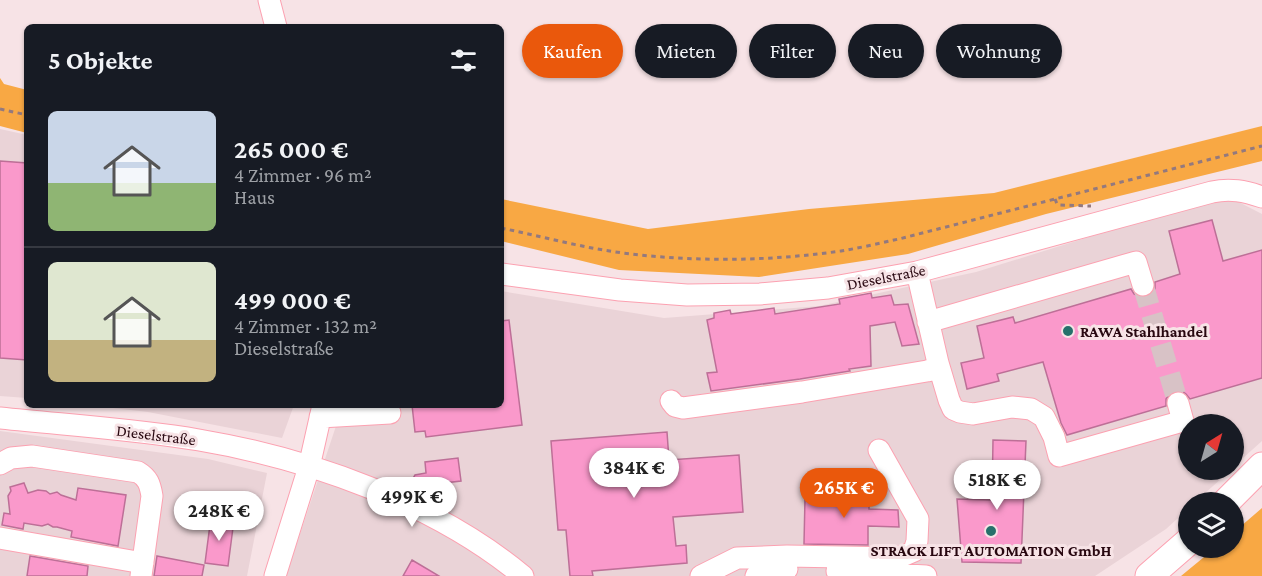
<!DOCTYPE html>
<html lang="de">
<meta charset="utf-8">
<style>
body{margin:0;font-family:"Crimson Pro",serif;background:#20242c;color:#f1f3f6;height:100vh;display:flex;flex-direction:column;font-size:22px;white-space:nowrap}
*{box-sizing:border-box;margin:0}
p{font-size:20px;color:#9ea1a6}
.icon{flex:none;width:33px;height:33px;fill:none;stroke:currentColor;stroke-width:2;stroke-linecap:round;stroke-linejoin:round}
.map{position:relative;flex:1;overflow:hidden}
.panel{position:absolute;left:24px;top:24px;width:480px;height:384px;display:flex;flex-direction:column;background:#171b24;border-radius:9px;box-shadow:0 2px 4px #0004}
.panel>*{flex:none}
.hud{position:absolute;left:522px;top:24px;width:570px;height:54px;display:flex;gap:12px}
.needle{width:39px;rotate:37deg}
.fabs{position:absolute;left:1178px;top:414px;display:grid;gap:12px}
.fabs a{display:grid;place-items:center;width:66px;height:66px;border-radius:50%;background:#171b24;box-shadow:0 2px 4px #0004;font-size:30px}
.price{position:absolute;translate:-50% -51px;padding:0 14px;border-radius:21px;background:#fff;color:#222;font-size:20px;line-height:39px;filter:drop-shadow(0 2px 3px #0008)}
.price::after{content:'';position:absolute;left:50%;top:36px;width:18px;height:14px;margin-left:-9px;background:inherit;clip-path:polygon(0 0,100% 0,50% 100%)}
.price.on{background:#ea580c;color:#fff}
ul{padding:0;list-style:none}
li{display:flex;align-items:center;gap:18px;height:150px;padding:0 24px}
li+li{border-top:2px solid #363941}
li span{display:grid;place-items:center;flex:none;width:168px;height:120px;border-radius:9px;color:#555}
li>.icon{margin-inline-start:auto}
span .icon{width:72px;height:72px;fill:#fffc;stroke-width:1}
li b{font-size:26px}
h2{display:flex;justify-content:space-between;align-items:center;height:72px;padding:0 24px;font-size:26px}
.pill{padding:0 21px;border-radius:27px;background:#171b24;box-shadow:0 2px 4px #0004;font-size:21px;line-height:54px}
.pill.on{background:#ea580c;color:#fff}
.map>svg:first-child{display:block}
</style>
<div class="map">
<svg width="1262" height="576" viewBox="0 0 1262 576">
<rect width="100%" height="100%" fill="#f7e3e6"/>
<path fill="#ead3d7" d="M0 129 27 135V398L0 396Z
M1225 195 1262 214V441L1233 467V424H1188V470H1231L1195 502H1188V509L1166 529 1095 576H286L343 405H501V291L664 318 819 306 976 272Z
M87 405H294L282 438 148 412Z
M0 431 208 459 267 473 247 576H0Z"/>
<path fill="#f8a844" d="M0 78 4 84 27 90V133L0 126Z
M1262 126V161L1046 214 908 254 759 277 619 270 501 241V199L648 229 809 209 994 193Z
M1262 508V576H1181L1215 548H1233V533Z"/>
<path fill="#fa99cb" stroke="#bd6f97" stroke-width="1.5" d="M0 161 27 163V360L0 358Z
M1212 220 1223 261 1262 250V378L1190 399 1186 394 1182 391H1174L1169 395 1166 399V406L1067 435 1061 423 1043 362 997 374 999 381 967 389 961 363 984 358 977 326 1013 317 1015 323 1131 289 1134 294 1140 297H1147L1153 293 1155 288V282L1180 274 1169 231Z
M871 293 872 298 891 295 894 305 908 304 919 344 902 346 895 322 870 326 871 366 849 369 850 371 800 379 711 391 707 373 717 372 707 320 714 318V313L730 310 731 314 774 308 775 314 840 304 839 299Z
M509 320 522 425 426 437 425 431 415 432 412 405H501V321Z
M667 432 669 460 739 455 743 512 673 517 676 546 686 545 687 563 592 571 593 576H570L566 530H558L551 441Z
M993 440 1026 441 1021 563 962 562 957 499 992 500Z
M458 458 461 481 408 487 415 475 426 473 425 462Z
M24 483 28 493 38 490 46 491 50 494 57 492 61 495 76 500 78 488 126 495 118 546 71 537 72 531 57 527H53L48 524 42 526 24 523 23 529 2 525 4 513 10 514 8 496 11 491 10 487Z
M821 492 869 493V509L898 510 899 527 868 526V545L804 544 805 498H821Z
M211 517 234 520 228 566 205 563Z
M30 556 88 566 87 576H27Z
M157 556 204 565 202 576H154Z
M412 560 439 576H403Z"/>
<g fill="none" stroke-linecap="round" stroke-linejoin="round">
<path stroke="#d8c2c6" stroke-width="21" stroke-dasharray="21 10" stroke-linecap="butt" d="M1143 285 1178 403"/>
<g stroke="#fca1b1" stroke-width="23">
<path id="minor" d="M269 0 276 27
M917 272 938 363 949 400 953 409 960 412 973 414 1012 407 1031 409 1044 417 1054 437 1059 456 1183 421 1178 403
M501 274 620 290 687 295 760 294 828 288 917 272 1212 192C1230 188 1245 191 1262 197
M928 322 1136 262 1143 285
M671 401 675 406 683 408 802 392 927 371 939 368
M320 417 390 413
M0 418C66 425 133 429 199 440 311 459 435 503 523 576
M0 464 11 458 32 456 138 472C148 478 150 484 152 496L141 576
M0 538 143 563
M837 571 926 576
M275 576 309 467 323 405
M701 576 737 558 787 556 898 558 914 551 917 541 918 519 879 450
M756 576 768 568 787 569"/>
</g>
<g stroke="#fca1b1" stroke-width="29">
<path id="major" d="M1226 502 1262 466
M1149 576 1188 542"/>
</g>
<path stroke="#93797e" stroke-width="3" stroke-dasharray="4.5 4.5" stroke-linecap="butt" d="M0 109 27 115
M1055 199 1057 204 1060 205 1091 206
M501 228C544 237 587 249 631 254 700 262 771 261 841 251 860 248 880 243 899 239L1262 146"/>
<use href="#minor" stroke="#fff" stroke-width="21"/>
<use href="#major" stroke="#fff" stroke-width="27"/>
</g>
<g fill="#27706b" stroke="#f7e3e6" stroke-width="2">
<circle cx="1068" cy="331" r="6"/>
<circle cx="991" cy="531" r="6"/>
</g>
<g text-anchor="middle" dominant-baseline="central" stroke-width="6" stroke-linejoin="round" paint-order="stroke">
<g font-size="16" fill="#280710" stroke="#f7e3e6">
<text transform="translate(886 277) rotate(-11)">Dieselstraße</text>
<text transform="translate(156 435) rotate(7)">Dieselstraße</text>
</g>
<g font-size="16" font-weight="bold" fill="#280710" stroke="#f7e3e6" text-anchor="start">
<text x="1080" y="331">RAWA Stahlhandel</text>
<text x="991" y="550" text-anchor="middle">STRACK LIFT AUTOMATION GmbH</text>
</g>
</g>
</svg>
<div class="fabs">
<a><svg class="needle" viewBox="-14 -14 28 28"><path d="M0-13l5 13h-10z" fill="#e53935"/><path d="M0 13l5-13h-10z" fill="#9ea1a6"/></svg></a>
<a><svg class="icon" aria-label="layers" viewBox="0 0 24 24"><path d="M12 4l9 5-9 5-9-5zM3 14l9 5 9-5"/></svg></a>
</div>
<b class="price" style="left:634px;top:499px">384K €</b>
<b class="price" style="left:997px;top:511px">518K €</b>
<b class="price on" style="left:844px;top:519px">265K €</b>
<b class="price" style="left:412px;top:528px">499K €</b>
<b class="price" style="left:219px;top:542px">248K €</b>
<div class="hud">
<a class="pill on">Kaufen</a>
<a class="pill">Mieten</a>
<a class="pill">Filter</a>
<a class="pill">Neu</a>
<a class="pill">Wohnung</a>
</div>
<section class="panel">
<h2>5 Objekte<svg class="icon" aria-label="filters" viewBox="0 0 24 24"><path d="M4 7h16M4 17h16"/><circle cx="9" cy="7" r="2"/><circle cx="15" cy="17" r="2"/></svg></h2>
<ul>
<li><span style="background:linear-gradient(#c9d6e8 60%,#8fb573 0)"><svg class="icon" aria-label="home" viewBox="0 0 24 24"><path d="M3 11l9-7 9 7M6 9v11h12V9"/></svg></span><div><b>265 000 €</b><p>4 Zimmer · 96 m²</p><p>Haus</p></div></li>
<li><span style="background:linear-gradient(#dfe7d0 65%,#c2b280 0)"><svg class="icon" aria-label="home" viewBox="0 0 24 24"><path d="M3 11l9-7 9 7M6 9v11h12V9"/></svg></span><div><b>499 000 €</b><p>4 Zimmer · 132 m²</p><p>Dieselstraße</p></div></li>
</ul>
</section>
</div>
